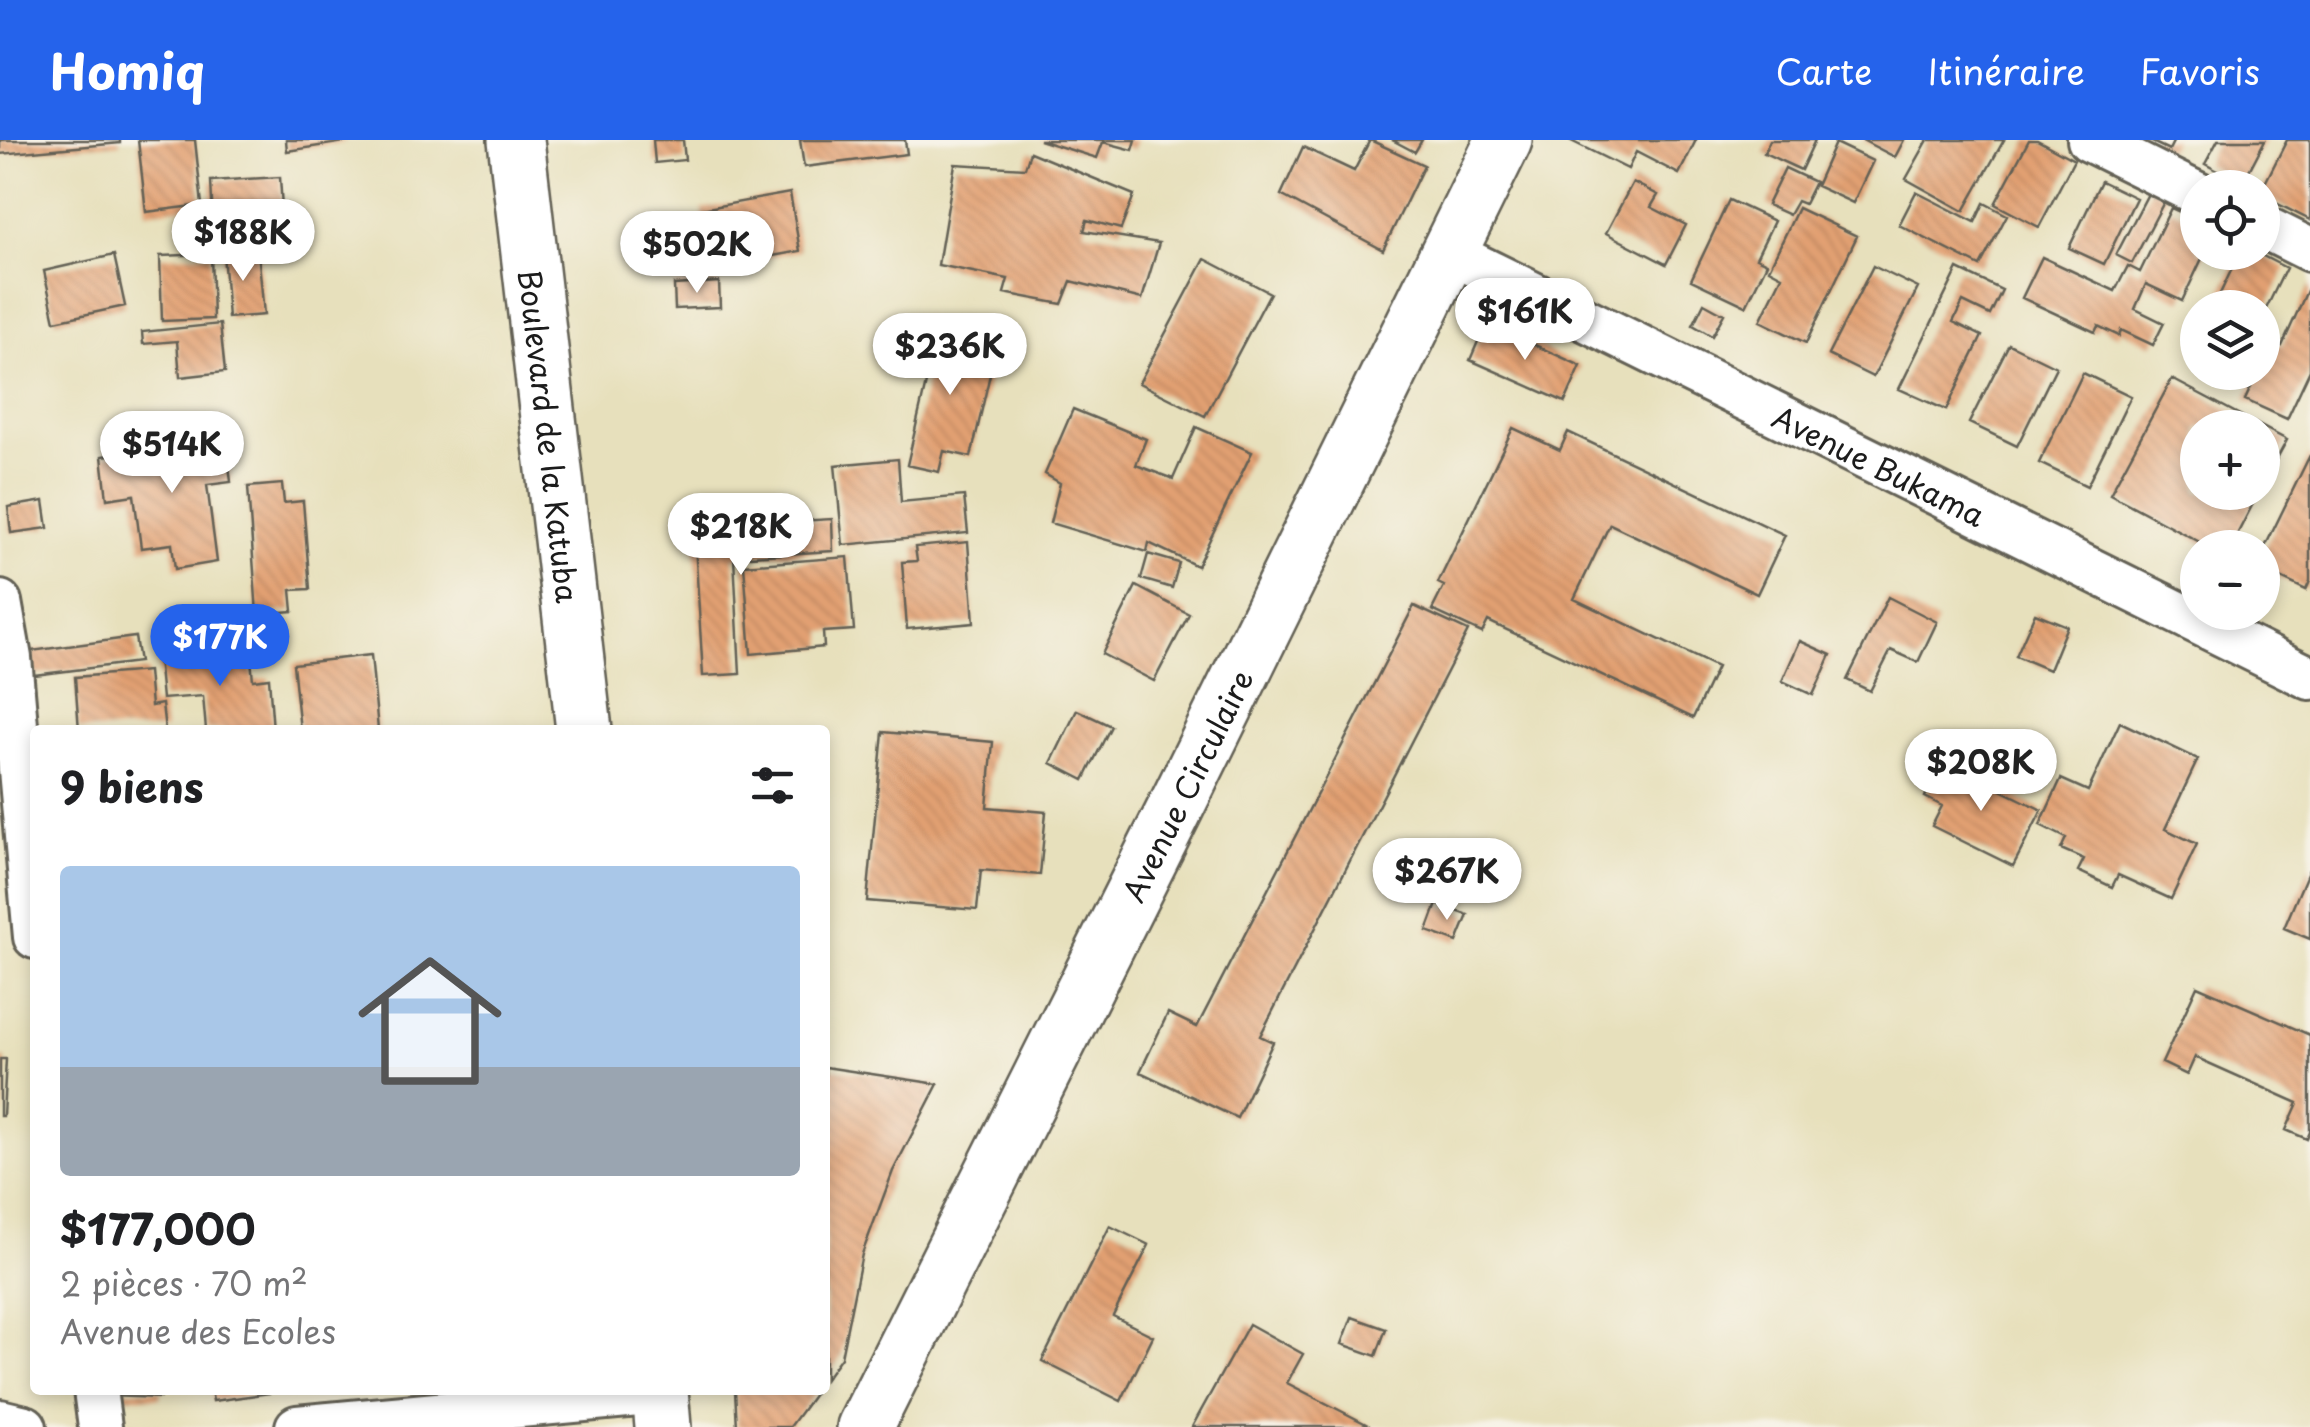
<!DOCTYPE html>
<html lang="fr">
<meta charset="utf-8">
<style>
body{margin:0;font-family:"Playpen Sans",sans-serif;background:#f6f6f6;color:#202124;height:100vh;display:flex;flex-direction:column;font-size:38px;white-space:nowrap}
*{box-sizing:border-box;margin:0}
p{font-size:32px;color:#757577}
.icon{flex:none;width:55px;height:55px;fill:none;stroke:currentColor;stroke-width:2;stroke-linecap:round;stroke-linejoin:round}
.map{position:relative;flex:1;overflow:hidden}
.side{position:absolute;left:30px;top:585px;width:800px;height:670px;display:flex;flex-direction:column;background:#fff;border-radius:10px;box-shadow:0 5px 15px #0003}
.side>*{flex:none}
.controls{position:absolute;left:2180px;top:30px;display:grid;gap:20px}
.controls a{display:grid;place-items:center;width:100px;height:100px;border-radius:50%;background:#fff;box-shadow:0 5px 15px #0003;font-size:50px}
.price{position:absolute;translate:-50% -85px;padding:0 22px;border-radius:35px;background:#fff;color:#222;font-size:32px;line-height:65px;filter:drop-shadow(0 2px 5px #0008)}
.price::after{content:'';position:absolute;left:50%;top:60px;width:30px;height:22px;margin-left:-15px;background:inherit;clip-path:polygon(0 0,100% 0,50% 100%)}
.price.on{background:#2563eb;color:#fff}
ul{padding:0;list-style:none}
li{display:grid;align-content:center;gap:20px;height:530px;padding:0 30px}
li span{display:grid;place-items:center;height:310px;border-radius:10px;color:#555}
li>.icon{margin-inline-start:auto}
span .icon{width:180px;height:180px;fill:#fffc;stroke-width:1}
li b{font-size:42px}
h2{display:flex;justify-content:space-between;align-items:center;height:120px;padding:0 30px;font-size:42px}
header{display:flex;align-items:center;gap:60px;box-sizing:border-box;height:140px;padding:0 50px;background:#2563eb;color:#fff}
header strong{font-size:48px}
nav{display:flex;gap:55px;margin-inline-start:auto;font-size:35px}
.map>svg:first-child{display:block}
</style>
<header>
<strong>Homiq</strong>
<nav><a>Carte</a><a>Itinéraire</a><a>Favoris</a></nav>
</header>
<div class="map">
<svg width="2310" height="1287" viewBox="0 0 2310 1287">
<defs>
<pattern id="building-back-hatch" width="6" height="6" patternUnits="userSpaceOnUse" patternTransform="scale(2.5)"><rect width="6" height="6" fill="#e2a072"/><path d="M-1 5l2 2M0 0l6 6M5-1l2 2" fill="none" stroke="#c18962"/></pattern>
</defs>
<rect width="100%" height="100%" fill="#f7f3e8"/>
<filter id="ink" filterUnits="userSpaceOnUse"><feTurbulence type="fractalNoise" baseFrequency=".01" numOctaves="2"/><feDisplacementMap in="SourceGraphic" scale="20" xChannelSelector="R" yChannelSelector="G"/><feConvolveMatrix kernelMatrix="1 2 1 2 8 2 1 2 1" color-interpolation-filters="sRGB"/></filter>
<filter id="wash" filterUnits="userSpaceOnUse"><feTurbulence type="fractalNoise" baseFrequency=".0048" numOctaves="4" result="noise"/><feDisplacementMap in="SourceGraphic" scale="40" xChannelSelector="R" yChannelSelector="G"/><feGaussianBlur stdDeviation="2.25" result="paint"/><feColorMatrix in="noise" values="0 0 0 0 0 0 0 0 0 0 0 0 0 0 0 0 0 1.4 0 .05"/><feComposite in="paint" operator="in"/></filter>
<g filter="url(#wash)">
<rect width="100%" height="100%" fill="#e7e0bc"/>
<g id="blocks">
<path fill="url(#building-back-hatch)" d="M0 0H120V3L0 14Z
M138 0H195L202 65 146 72Z
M286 0H345V2L287 11Z
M653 0H683L685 20 655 23Z
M800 0H905L907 14 804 27Z
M1039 0H1136L1133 10 1103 2 1097 18Z
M1370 0 1424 25 1383 110 1281 55 1303 7 1354 31Z
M1392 0H1422L1415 12Z
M1569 0H1696L1679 34 1636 12 1628 29Z
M1770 0H1815L1801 30 1764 13Z
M1862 0H1904L1895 17Z
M1928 0H2004L1964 71 1906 39Z
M2029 0H2037L2074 20 2039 87 1995 64Z
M2148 0H2174L2169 10Z
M2218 0H2265L2242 44 2205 24Z
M2287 0H2310V80L2262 56V49Z
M1835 3 1873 21 1853 63 1816 46Z
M1030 12 1134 55 1121 89 1087 80 1084 91 1159 103 1142 159 1071 141 1062 164 1004 153 1008 139 938 125 955 24 1025 28Z
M1785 28 1815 42 1804 64 1797 61 1789 75 1767 65Z
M280 37 284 99 214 103 211 41Z
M2101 41 2136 58 2104 124 2069 108Z
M1633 42 1658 55 1651 67 1686 85 1666 124 1606 93Z
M2151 48 2167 56 2132 123 2116 115Z
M1916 52 1975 82 1984 63 2007 75 1980 126 1899 85Z
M790 53 800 111 712 127 702 69Z
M1729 60 1774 81 1756 118 1767 123 1746 166 1691 140Z
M1798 68 1857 96 1806 203 1760 181 1782 136 1769 129Z
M2171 68 2198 80V112H2205L2182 161 2146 144 2135 169 2164 183 2153 205 2121 190 2119 196 2098 186 2095 192 2022 158 2042 117 2115 151 2128 126 2140 132Z
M258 110 264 175 228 178 223 113Z
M2240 112H2255L2286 128 2262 177V168H2238L2218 158Z
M211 114 213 179 162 181 160 116Z
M114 115 125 166 55 181 44 131Z
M1205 119 1270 153 1205 276 1139 243Z
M1873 126 1918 148 1873 237 1828 215Z
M1958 129 2002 150 1990 175 1963 162 1953 182 1982 196 1946 270 1899 249Z
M719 142 720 167 675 169 674 145Z
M2310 144V230L2287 279 2245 260 2258 232H2262V222L2272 201 2282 206Z
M1704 163 1724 174 1712 196 1693 185Z
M1486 183 1581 226 1565 262 1470 220Z
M220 184 225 232 180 237 177 201 143 204 142 192Z
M915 190 996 208 971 317 944 311 939 332 907 325 932 217 911 212Z
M2009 204 2056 227 2017 306 1969 283Z
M2083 233 2131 256 2087 346 2039 323Z
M2172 239 2287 300 2262 346V288H2198V352H2259L2230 408H2211L2110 354Z
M1073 269 1146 299 1136 325 1173 339 1196 287 1252 312 1197 426 1149 403 1147 412 1050 383 1060 343 1045 334Z
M1513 288 1560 310 1568 292 1785 395 1757 454 1610 384 1574 459 1717 527 1693 578 1488 481 1482 493 1432 470 1444 446 1438 443Z
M226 299 231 342 207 345 217 422 175 429 172 404 141 408 134 355 107 359 102 316Z
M2310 315V441L2306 450 2262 429V413Z
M898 319 901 362 964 356 968 393 843 405 835 325Z
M282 344 284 363 303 361 310 449 291 450 293 471 257 474 248 347Z
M44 361 48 388 11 393 8 367Z
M832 379 833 411 734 417 740 534 703 536 694 387Z
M968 402 974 483 907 489 902 422 917 421 915 407Z
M1148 414 1179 423 1172 448 1141 439Z
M848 417 854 490 823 492 824 507 751 514 744 425Z
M1136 446 1189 474 1154 541 1102 514Z
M1888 457 1937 482 1918 522 1891 510 1870 551 1847 540Z
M1414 466 1468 491 1260 896 1273 902 1237 978 1140 932 1168 873 1197 887Z
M2035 473 2067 486 2049 530 2016 516Z
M135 497 139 522 34 535 31 511Z
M1800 501 1831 515 1813 555 1782 541Z
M250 509 253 540 269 538 273 590H206L203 556 162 559 158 517Z
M371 515 378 590H300L293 524Z
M148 531 151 566 162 564 165 590H79L75 537Z
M1077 570 1111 586 1084 640 1051 623Z
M2120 582 2198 619 2165 689 2197 704 2171 759 2118 735 2112 747 2078 731 2084 719 2061 709 2066 698 2040 685 2061 639 2088 651Z
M883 592 993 602 987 667 1046 672 1040 735 981 730 977 770 867 761Z
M1942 621 2042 670 2013 726 1932 686 1942 666 1925 657Z
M2310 727V799L2284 788Z
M1437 764 1468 775 1457 802 1427 791Z
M2197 846 2310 895V992L2307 999 2286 990 2298 963 2195 917 2187 935 2162 923Z
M0 919H6L3 976H0Z
M825 927 938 944 893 1031 862 1114 841 1217 825 1239Z
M1110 1086 1149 1105 1113 1176 1153 1196 1121 1261 1042 1221Z
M1352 1177 1386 1189 1376 1216 1342 1204Z
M1249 1184 1303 1214 1287 1243 1372 1287H1192Z
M108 1250H161L160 1258 108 1256Z
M211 1250H270V1253L213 1261Z
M735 1250H817L790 1287H737Z"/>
</g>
</g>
<g filter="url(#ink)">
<use href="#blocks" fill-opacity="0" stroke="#636154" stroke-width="2.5"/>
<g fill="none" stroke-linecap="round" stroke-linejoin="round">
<g stroke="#636154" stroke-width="48">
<g id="street">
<path d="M2089 0 2198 54"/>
<path d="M2262 86 2310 110"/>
<path id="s1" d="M1449 112 2310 538"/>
<path d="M0 462 10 518 35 797"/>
<path d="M95 1250 100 1287"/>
<path d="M0 1281 25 1287"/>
<path d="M297 1287 660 1253"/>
</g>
</g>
<g stroke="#636154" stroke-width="60">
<g id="secondary">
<path id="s2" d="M516 0 584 590"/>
<path d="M660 1250 663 1287"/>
<path id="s3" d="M865 1287 1173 673 1504 0"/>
</g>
</g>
<use href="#street" stroke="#fff" stroke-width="42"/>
<use href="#secondary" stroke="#fff" stroke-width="55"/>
</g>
</g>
<g text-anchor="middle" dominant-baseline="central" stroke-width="10" stroke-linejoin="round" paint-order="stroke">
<g font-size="30" fill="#1c1c1c" stroke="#f7f3e8">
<text stroke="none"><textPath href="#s2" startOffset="298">Boulevard de la Katuba</textPath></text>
<text stroke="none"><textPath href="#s1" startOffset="480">Avenue Bukama</textPath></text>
<text stroke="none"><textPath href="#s3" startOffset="718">Avenue Circulaire</textPath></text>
</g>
</g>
</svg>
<div class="controls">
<a><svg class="icon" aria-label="locate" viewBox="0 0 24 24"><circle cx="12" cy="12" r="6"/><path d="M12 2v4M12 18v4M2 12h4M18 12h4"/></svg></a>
<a><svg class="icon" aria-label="layers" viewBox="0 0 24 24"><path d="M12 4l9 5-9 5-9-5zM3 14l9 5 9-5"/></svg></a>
<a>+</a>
<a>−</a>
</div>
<b class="price" style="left:243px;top:144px">$188K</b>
<b class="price" style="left:697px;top:156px">$502K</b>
<b class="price" style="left:1525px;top:223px">$161K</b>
<b class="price" style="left:950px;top:258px">$236K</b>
<b class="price" style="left:172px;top:356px">$514K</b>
<b class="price" style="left:741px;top:438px">$218K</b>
<b class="price on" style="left:220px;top:549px">$177K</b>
<b class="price" style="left:1981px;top:674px">$208K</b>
<b class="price" style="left:1447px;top:783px">$267K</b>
<section class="side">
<h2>9 biens<svg class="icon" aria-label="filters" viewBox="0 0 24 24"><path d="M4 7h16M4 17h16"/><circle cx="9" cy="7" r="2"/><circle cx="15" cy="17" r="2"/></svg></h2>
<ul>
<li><span style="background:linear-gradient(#a9c7e8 65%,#9aa5b1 0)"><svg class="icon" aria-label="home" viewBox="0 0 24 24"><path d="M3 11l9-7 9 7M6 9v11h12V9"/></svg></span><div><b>$177,000</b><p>2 pièces · 70 m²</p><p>Avenue des Ecoles</p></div></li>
</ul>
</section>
</div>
